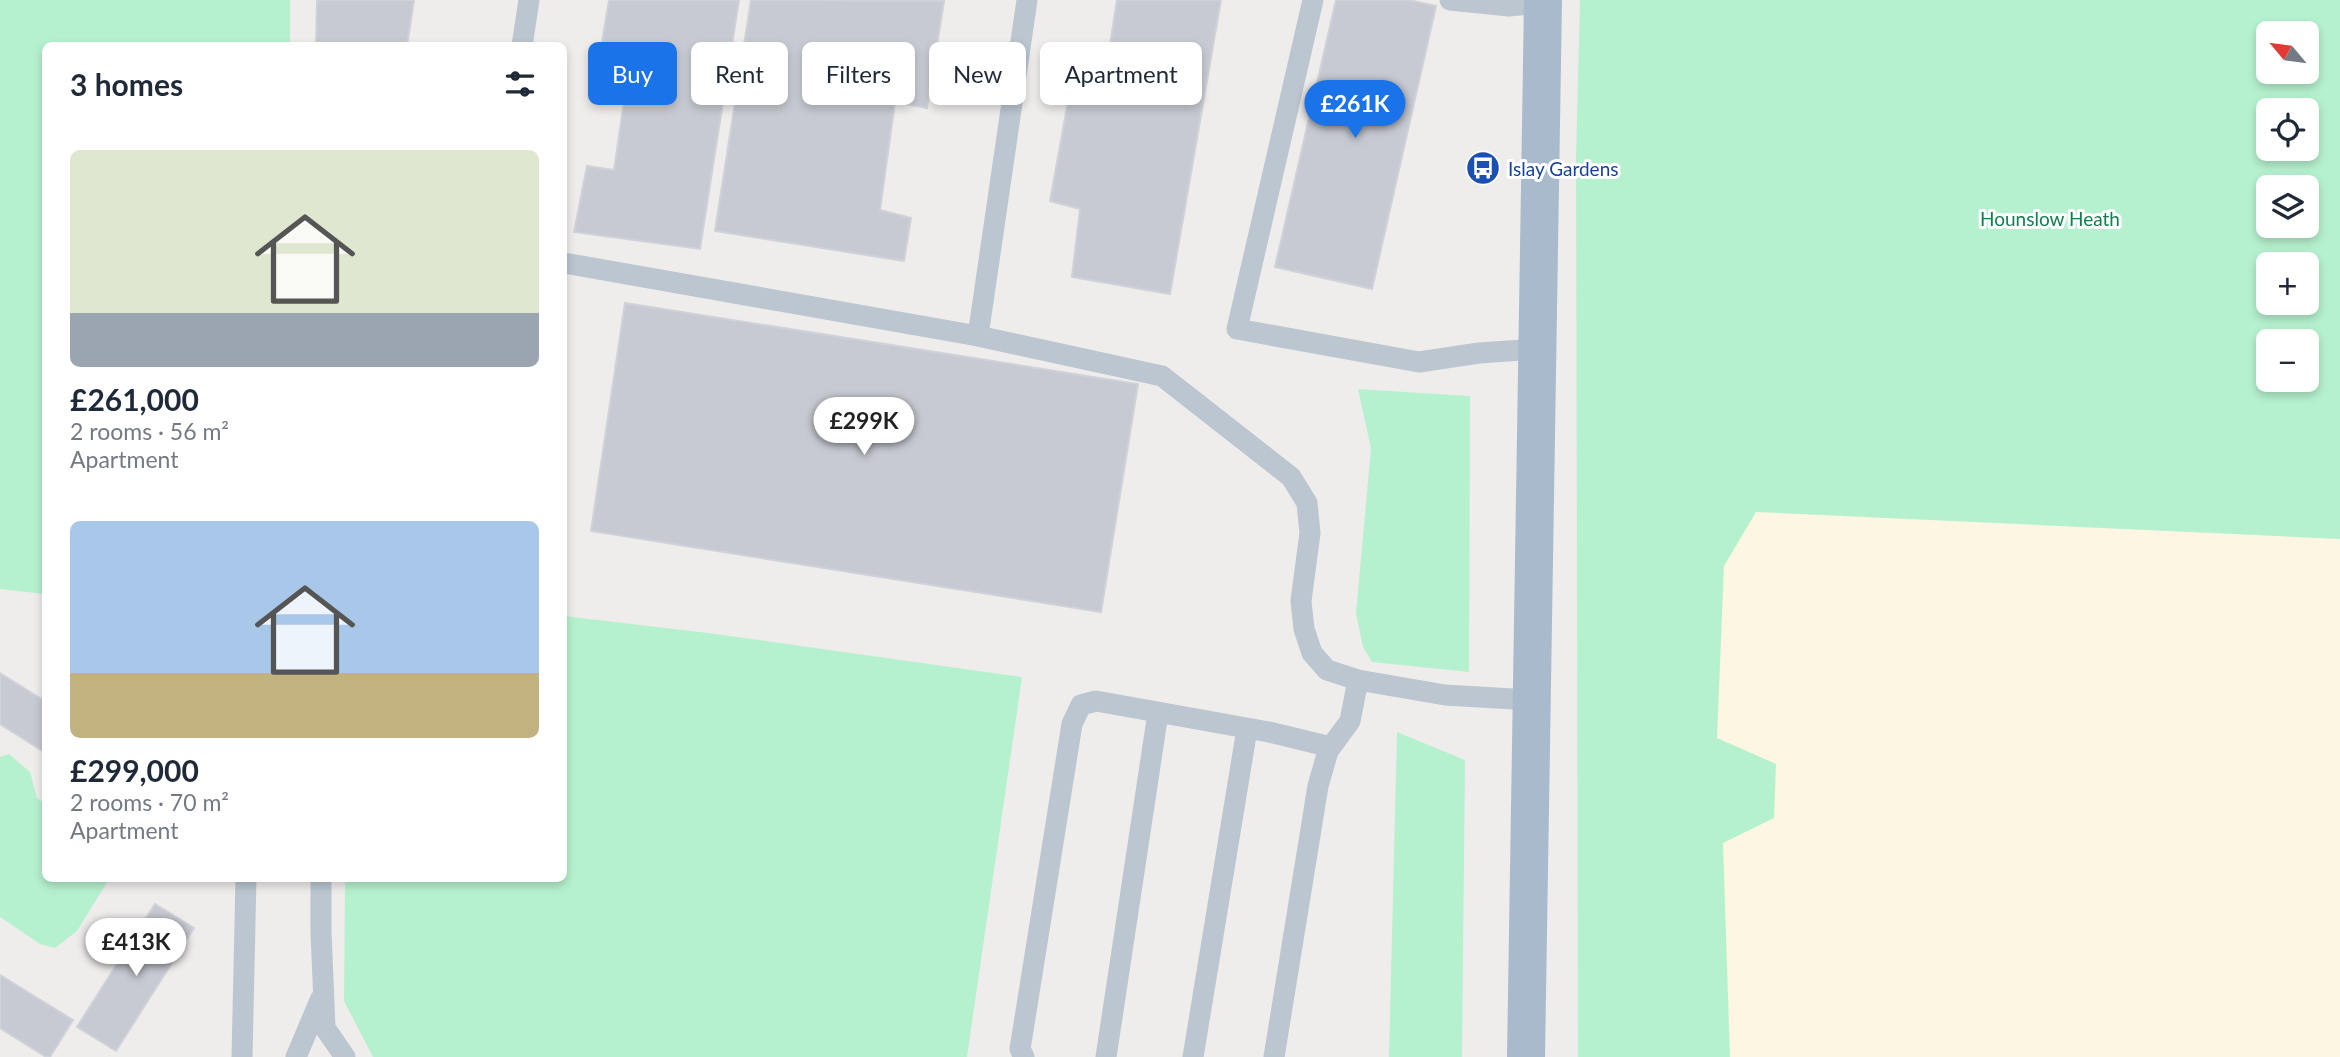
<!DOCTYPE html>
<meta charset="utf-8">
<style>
body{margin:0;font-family:Lato,sans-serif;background:#f2f2f3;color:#1f2937;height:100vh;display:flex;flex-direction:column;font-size:26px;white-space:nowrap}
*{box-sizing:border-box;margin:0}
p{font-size:23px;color:#747a83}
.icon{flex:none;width:38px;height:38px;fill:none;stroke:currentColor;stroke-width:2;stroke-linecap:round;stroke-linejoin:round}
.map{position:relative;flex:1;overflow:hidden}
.sheet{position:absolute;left:42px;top:42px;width:525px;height:840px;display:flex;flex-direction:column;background:#fff;border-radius:10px;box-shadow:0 4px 10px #0003}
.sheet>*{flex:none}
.banner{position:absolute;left:588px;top:42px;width:665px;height:63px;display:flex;gap:14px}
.needle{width:46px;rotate:299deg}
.tools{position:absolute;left:2256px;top:21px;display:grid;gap:14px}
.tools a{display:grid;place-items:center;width:63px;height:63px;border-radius:10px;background:#fff;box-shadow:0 4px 10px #0003;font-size:35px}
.price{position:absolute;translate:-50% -60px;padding:0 16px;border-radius:24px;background:#fff;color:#222;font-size:23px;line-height:46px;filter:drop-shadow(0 2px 4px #0008)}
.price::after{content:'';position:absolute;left:50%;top:42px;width:21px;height:16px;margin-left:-10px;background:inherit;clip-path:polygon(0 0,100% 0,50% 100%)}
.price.current{background:#1a73e8;color:#fff}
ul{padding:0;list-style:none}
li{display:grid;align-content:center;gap:14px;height:371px;padding:0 28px}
li span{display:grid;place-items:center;height:217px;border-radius:10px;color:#555}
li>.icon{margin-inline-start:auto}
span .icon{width:126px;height:126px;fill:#fffc;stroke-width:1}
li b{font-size:30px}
h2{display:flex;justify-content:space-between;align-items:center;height:84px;padding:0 28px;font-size:30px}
.tag{padding:0 24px;border-radius:10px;background:#fff;box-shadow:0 4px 10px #0003;font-size:24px;line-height:63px}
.tag.current{background:#1a73e8;color:#fff}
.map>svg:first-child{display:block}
</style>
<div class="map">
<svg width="2340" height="1057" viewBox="0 0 2340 1057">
<rect width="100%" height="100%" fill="#efecec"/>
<path fill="#fcf6e2" d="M1704 509 2340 539V1057H1680Z"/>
<path fill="#b6f1cf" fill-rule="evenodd" d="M0 0H290V45L46 46 45 594 0 589Z
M1580 0H2340V539L1756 512 1724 566 1717 738 1776 764 1774 818 1723 843 1730 1057H1578L1576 156ZM2306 33V72H2268V33ZM2306 110V149H2268V110ZM2306 187V226H2268V187ZM2306 264V303H2268V264ZM2306 341V380H2268V341Z
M1358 389 1470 396 1469 672 1372 662 1363 647 1356 613 1371 449Z
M564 616 708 633 1022 677 967 1057H373L344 1001 345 879 564 878Z
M1397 732 1465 760 1462 1057H1389Z
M9 754 30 772 37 798 45 804 46 878 109 879 77 931 55 948 40 944 0 917V757Z"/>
<path fill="#c7cad2" stroke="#cfd2d8" stroke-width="2" d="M317 0H414L407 46H316Z
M609 0H739L700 249 574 232 587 166 614 170 630 61 600 54Z
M751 0 944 1 927 108 895 102 880 210 911 218 904 261 715 231Z
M1117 0H1221L1170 294 1072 277 1080 209 1050 201 1073 74 1105 76Z
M1336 0H1409L1436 6 1372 289 1275 267Z
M625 303 1138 384 1101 612 591 531Z
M0 673 46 702 44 752 0 724Z
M155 904 194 928 116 1051 77 1027Z
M0 975 73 1020 50 1057H46L0 1028Z"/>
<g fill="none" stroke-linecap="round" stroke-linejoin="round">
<path stroke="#bbc6d0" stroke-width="21" d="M1313 0 1237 329 1419 362 1479 353 1536 349
M1450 0 1509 6 1543 3
M522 46 529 0
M564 263 978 336 1162 376 1291 477 1307 503 1310 533 1301 601 1304 629 1312 653 1327 670 1358 680 1445 695 1532 700
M978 336 1027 0
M321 878V932L325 1028 345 1057
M242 1057 246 878
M296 1057 321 998
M1024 1057 1020 1049 1072 724 1081 705 1096 701 1269 732 1331 747
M1106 1057 1158 713
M1193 1057 1247 729
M1274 1057 1318 786 1328 751 1350 721 1358 680"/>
<path stroke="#aabacd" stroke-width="38" d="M1526 1057 1543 0"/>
</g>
<defs>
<g id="bus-disc" transform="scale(1.75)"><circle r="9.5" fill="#1a4fb4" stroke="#fff"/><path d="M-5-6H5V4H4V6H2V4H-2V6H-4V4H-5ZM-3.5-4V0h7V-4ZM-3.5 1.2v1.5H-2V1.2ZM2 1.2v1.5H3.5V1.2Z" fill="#fff"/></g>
</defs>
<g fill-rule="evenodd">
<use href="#bus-disc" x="1483" y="168"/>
</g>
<g text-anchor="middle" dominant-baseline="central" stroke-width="6" stroke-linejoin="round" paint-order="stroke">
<g font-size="19" fill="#164399" stroke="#fff" text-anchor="start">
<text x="1508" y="168">Islay Gardens</text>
</g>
<g font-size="19" fill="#117f4d" stroke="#fff">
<text x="2050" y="218">Hounslow Heath</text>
</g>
</g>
</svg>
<div class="tools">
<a><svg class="needle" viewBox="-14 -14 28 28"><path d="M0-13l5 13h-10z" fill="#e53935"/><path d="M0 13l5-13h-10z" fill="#747a83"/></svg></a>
<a><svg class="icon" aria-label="locate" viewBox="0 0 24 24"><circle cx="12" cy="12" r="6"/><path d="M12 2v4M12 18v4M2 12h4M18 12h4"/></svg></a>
<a><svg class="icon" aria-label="layers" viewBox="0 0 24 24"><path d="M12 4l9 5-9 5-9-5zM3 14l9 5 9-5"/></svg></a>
<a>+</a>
<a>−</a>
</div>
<b class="price current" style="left:1355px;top:140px">£261K</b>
<b class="price" style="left:864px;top:457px">£299K</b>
<b class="price" style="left:136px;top:978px">£413K</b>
<div class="banner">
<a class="tag current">Buy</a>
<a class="tag">Rent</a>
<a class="tag">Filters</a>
<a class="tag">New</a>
<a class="tag">Apartment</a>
</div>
<section class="sheet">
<h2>3 homes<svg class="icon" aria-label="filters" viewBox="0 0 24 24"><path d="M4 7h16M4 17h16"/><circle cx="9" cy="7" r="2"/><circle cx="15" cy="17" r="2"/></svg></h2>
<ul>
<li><span style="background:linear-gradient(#dfe7d0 75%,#9aa5b1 0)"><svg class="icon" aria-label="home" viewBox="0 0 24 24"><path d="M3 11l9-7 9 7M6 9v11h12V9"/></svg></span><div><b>£261,000</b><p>2 rooms · 56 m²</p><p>Apartment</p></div></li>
<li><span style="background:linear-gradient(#a9c7e8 70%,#c2b280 0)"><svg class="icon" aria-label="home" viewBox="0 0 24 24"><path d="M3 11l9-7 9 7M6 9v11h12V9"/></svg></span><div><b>£299,000</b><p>2 rooms · 70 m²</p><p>Apartment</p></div></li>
</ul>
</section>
</div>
